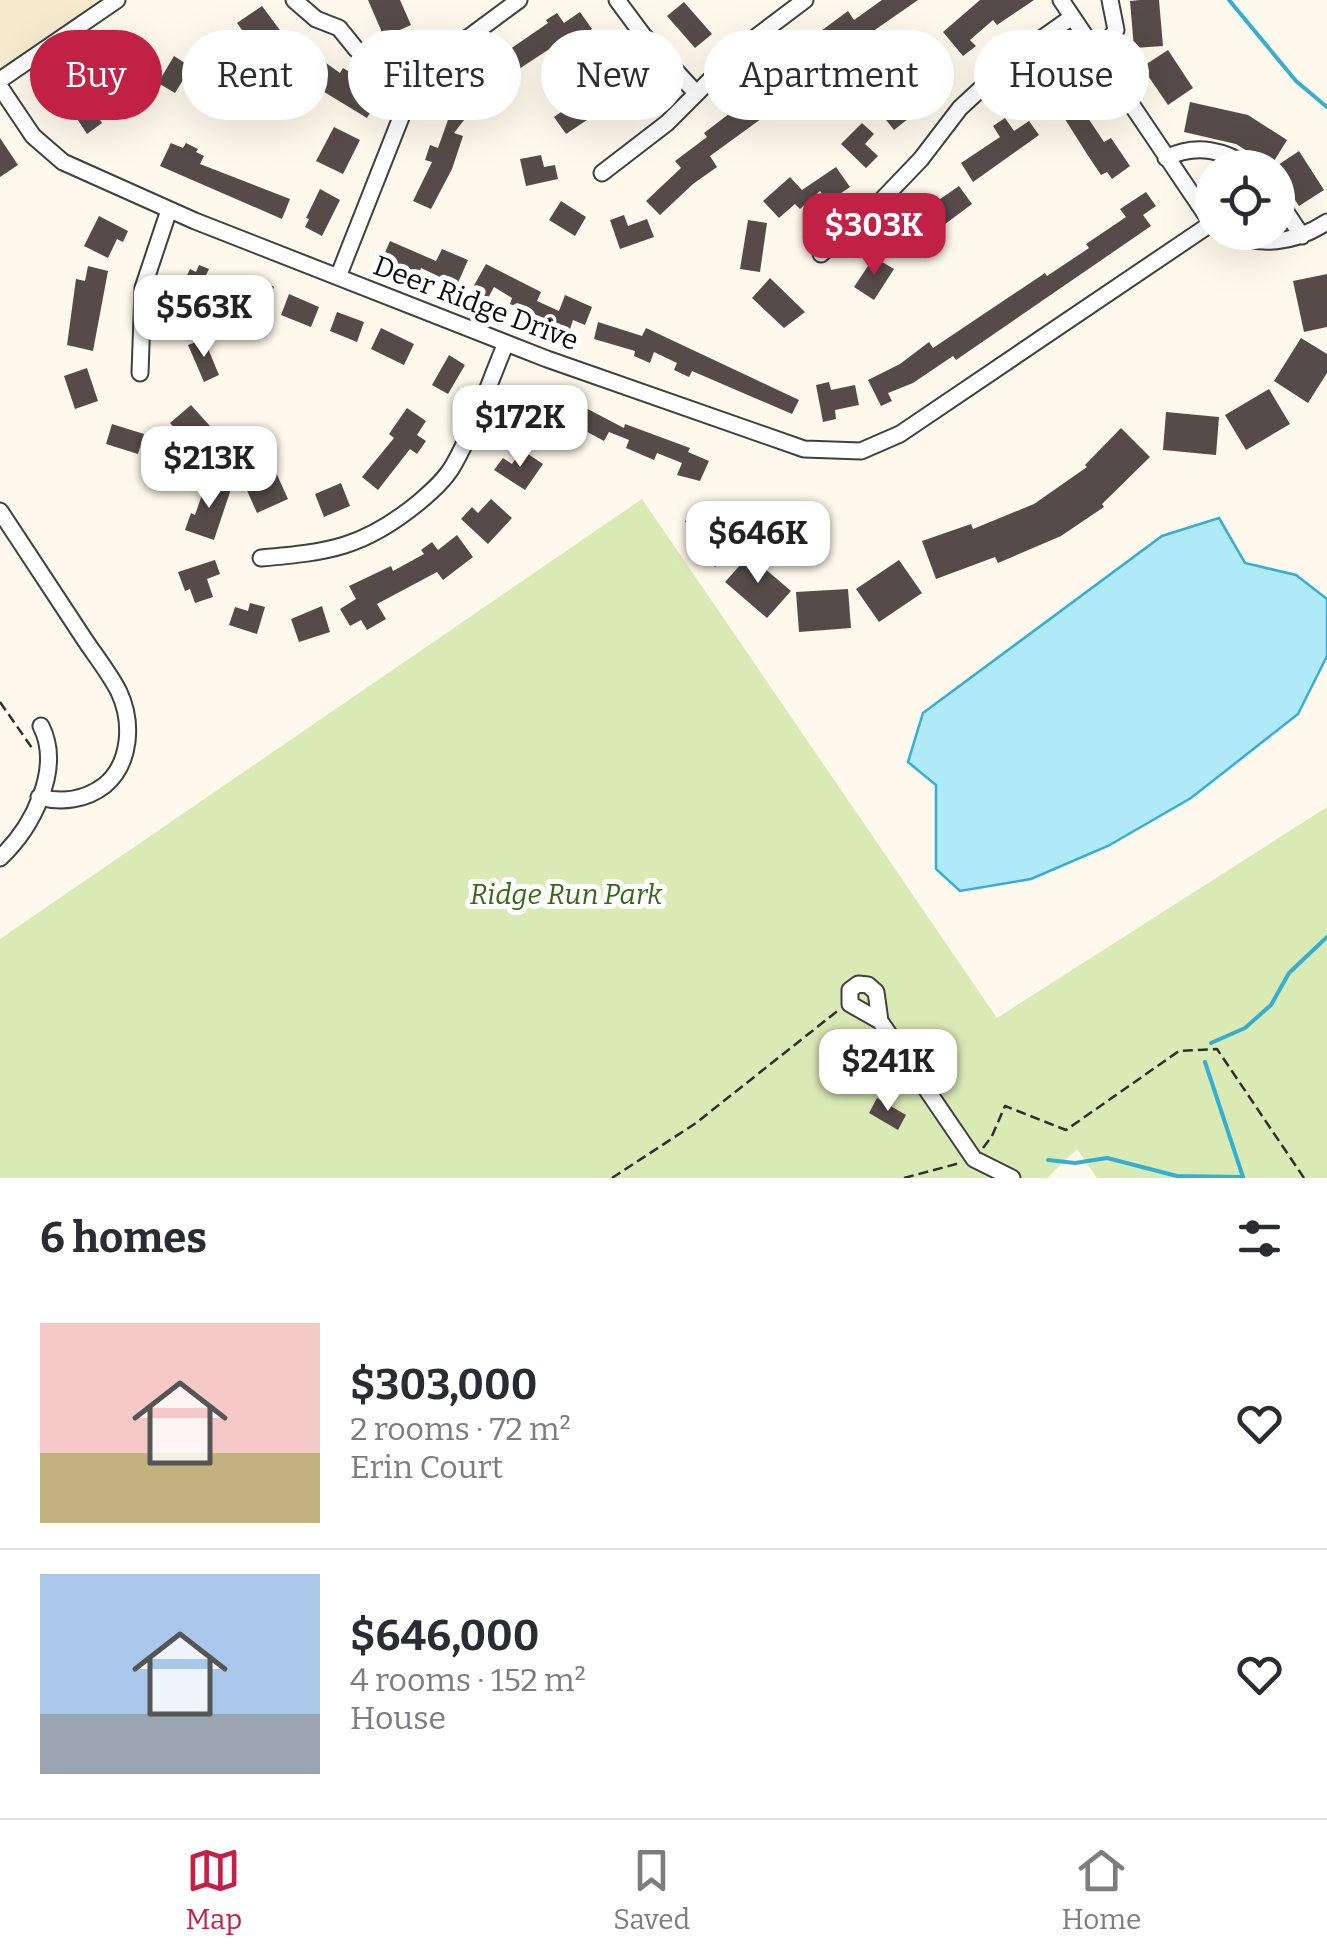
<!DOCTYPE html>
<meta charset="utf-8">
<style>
body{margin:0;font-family:Bitter,serif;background:#f2f2f3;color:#2b2b33;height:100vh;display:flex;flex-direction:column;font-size:38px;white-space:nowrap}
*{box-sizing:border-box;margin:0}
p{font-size:32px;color:#7c7c81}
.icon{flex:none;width:55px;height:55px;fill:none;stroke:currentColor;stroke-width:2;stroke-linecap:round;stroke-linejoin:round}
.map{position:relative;height:1178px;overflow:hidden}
.drawer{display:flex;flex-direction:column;background:#fff;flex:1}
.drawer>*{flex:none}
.banner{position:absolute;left:30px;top:30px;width:1268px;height:90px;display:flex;gap:20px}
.tools{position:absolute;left:1195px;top:150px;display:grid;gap:20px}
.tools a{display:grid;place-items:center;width:100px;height:100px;border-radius:50%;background:#fff;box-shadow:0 10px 40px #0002;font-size:50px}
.price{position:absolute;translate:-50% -85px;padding:0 22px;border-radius:20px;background:#fff;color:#222;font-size:32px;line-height:65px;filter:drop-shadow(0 2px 5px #0008)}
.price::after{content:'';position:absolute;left:50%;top:60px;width:30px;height:22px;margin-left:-15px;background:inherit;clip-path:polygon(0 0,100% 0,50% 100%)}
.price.active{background:#c02144;color:#fff}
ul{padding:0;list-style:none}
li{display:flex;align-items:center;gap:30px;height:250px;padding:0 40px}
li+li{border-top:2px solid #e1e1e2}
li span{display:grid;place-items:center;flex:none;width:280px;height:200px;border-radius:0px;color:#555}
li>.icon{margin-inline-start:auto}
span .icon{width:120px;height:120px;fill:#fffc;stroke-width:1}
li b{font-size:42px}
h2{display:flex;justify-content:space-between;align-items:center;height:120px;padding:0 40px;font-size:42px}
.pill{padding:0 35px;border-radius:45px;background:#fff;box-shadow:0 10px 40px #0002;font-size:35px;line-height:90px}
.pill.active{background:#c02144;color:#fff}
.tabs{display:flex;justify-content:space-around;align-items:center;height:140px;border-top:2px solid #e1e1e2;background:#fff;font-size:28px;color:#7c7c81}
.tabs a{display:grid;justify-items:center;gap:5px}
.tabs .active{color:#c02144}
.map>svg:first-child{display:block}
</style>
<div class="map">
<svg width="1327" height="1178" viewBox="0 0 1327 1178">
<rect width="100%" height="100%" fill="#fff8ec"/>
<path fill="#f5ebcc" d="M0 0H105L0 71Z"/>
<path fill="#daeab5" d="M642 499 997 1018 1327 807V1178H1097L1077 1149 1047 1178H0V939Z"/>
<path fill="#b0e9f8" stroke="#35aed1" stroke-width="2.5" d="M1219 518 1245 563 1296 575 1327 599V656L1298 714 1191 798 1108 846 1031 879 960 891 936 869V785L908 762 923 713 1162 536Z"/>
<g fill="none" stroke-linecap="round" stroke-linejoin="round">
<path stroke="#35aed1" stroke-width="4" d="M1229 0 1296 81 1327 107
M1211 1043 1245 1028 1271 1005 1289 973 1327 937
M1048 1160 1075 1163 1107 1158 1177 1176 1243 1177 1205 1062"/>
</g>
<path fill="#564b49" d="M368 0H400L411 25 384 37Z
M882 0H918L869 34 872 39 865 45 862 40 855 45 849 37 806 67 808 69 774 98 780 105 710 156 717 167 693 184 660 215 646 201 681 168 675 161 707 137 704 133 738 107 734 101 744 92 752 102 776 83 769 74 802 45 848 11 854 20Z
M980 0H1034L997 25 993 20 970 40 976 46 963 56 943 32Z
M1140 0H1159L1163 46 1134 48 1130 1Z
M684 2 712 34 695 48 667 16Z
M262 6 294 49 298 43 340 73 343 68 382 92 367 118 321 90 318 94 268 58 264 61 237 23Z
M580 12 592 29 577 39 582 47 570 55 560 42 478 96 481 98 454 133 463 136 452 169 431 209 413 201 432 162 425 160 430 145 438 148 449 117 444 113 474 74 548 23 546 20 557 13 564 23Z
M1168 50 1193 88 1168 105 1142 67Z
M935 53 950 69 918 100 914 106 918 111 894 130 875 106Z
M174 56 191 67 175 93 158 83Z
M1063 64 1096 112 1088 118 1104 142 1111 138 1130 166 1112 179 1107 172 1101 175 1087 154 1063 116 1070 112 1045 76Z
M74 73 100 112 97 115 102 123 87 134 55 85Z
M627 75 645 97 620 117 602 95Z
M581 98 593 116 566 134 554 117Z
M1190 102 1248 115 1287 140 1271 166 1236 144 1184 132Z
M1005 118 1014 131 1029 121 1039 135 973 182 961 163 1000 137 993 126Z
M862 123 874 134 865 144 878 156 866 168 841 144Z
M334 127 360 140 343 174 316 161Z
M0 138 18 165 0 177Z
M171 143 183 148 186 143 198 149 196 152 204 156 200 164 290 199 282 219 160 166Z
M1299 151 1324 190 1299 206 1278 174V165Z
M541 155 544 167 555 165 558 179 526 186 520 159Z
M836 167 850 187 828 202 820 191 800 209 795 204 779 218 763 201 790 177 802 190Z
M959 186 972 204 905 254 893 237 935 208 933 204Z
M320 189 340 200 322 236 305 227 309 219 306 218Z
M1146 192 1156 206 1143 215 1151 226 956 360 953 356 913 383 888 393 892 401 881 406 868 380 900 364 929 342 933 348 1045 273 1047 276 1089 248 1086 244 1126 217 1120 209Z
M561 201 586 217 575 236 549 220Z
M624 215 628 226 647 219 654 237 620 249 610 220Z
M99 216 128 231 123 242 117 239 108 258 84 246Z
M748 220 767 223 760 272 740 269Z
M390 241 436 261 442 249 468 260 457 285 421 268 419 273 383 257Z
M874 257 894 269 874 300 854 287Z
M486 264 541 292 537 301 559 311 565 295 592 307 585 325 573 320 570 329 510 304 512 298 494 287 488 298 472 289Z
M199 265 209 269 206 275 218 281 204 311 185 303 189 294 180 290 190 269 196 272Z
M88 266 108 271 93 351 67 345 76 279 85 281Z
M1327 274V327L1304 332 1293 281Z
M770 278 805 312 784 328 752 298Z
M259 279 274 287 260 315 232 300 242 281 254 288Z
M289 294 319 307 311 327 281 315Z
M337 312 364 322 357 342 330 331Z
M598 322 642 336 646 328 799 400 792 414 692 371 689 377 674 370 677 363 654 352 650 363 634 356 635 351 594 339Z
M381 328 414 344 404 365 371 349Z
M1301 338 1327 354V373L1308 403 1274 381Z
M204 339 219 375 204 382 188 345Z
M449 355 465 365 448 394 432 385Z
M87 368 98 401 75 409 64 376Z
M829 382 831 390 855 385 859 405 835 410 836 419 823 422 816 385Z
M527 385 576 408 578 404 624 428 625 424 690 448 688 452 709 461 700 481 677 475 682 463 657 453 654 460 626 448 629 440 609 432 604 441 556 415 552 425 516 409Z
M1269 389 1290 424 1246 450 1225 415Z
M191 405 210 426 188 444 170 423Z
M407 408 426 421 417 435 426 441 417 454 410 449 378 490 362 477 394 438 389 434Z
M1166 412 1219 417 1216 455 1163 450Z
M112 424 144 434 138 454 106 444Z
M1121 428 1150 457 1102 504 1104 507 1061 536 998 563 995 557 936 579 922 541 971 524 973 529 1034 504 1087 467 1085 465Z
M522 450 543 464 525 490 494 470 503 458 512 464Z
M274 468 288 499 257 513 245 486 262 479 260 474Z
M207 480 231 489 214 540 185 530 191 513 195 515Z
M341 483 350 506 324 517 315 494Z
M491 499 512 518 488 544 461 519 472 507 478 513Z
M717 501 747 546 715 567 685 521Z
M457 535 473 557 443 580 437 572 377 604 386 619 367 630 361 620 350 626 340 609 356 599 349 586 391 566 393 571 424 554 421 550 432 542 438 550Z
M749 555 791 591 767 618 725 582Z
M215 560 220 574 207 579 213 597 195 603 190 589 185 591 178 572Z
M899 560 922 593 879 622 856 589Z
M848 589 851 628 799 632 796 592Z
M250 603 265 607 257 634 229 625 235 607 248 611Z
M322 606 330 632 299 642 291 619Z
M877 1098 906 1115 898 1130 869 1113Z"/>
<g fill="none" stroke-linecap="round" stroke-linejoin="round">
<g stroke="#404040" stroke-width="19">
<path id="minor" d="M294 0 316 19 339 28 356 49 413 87
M617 0 643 35 696 93
M1061 0 1212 224
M1098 56 1116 30 1110 0
M0 80 117 0
M0 87 33 136 63 162 195 221 547 359 804 449 861 451 900 434 1212 223
M1166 158C1197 143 1224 150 1252 168
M602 173 667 123 744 46 805 0
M1278 200 1302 236
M1223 232C1261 247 1293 244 1327 222
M821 254 877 205 921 159 960 108 1014 58 1072 17
M338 277 413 87 434 63 519 0
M140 373 143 288 169 210
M0 511C27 552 54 593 81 634 93 653 109 672 119 692 133 722 131 763 105 785 86 800 62 803 39 797
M261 558C329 552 363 548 418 503 431 492 446 479 454 464 475 427 489 383 506 343
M0 858C32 828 63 769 41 726
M880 1021 850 1004V990L858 984 868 985 876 992 880 1021 974 1159 1012 1178"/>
</g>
<path stroke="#2f2f2f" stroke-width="2.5" stroke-dasharray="10 5" stroke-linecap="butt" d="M0 702 32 748
M983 1148 992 1136 1005 1106 1066 1130 1179 1051 1217 1049 1304 1178
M612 1178 696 1123 840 1009
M904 1178 960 1163"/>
<use href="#minor" stroke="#fff" stroke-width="15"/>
</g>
<g text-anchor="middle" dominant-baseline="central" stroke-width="10" stroke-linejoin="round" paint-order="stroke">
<g font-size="28" fill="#0d0d0d" stroke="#fff">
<text transform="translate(476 303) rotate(21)">Deer Ridge Drive</text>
</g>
<g font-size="28" font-style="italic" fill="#38661b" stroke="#fff">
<text x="566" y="894">Ridge Run Park</text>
</g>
</g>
</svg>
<div class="tools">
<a><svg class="icon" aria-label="locate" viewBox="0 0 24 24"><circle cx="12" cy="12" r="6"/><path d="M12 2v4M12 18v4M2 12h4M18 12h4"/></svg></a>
</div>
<b class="price active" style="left:874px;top:278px">$303K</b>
<b class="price" style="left:204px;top:360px">$563K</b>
<b class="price" style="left:520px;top:470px">$172K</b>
<b class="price" style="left:209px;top:511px">$213K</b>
<b class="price" style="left:758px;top:586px">$646K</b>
<b class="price" style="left:888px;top:1114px">$241K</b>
<div class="banner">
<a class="pill active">Buy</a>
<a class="pill">Rent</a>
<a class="pill">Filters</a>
<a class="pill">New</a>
<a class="pill">Apartment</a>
<a class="pill">House</a>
</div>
</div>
<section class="drawer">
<h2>6 homes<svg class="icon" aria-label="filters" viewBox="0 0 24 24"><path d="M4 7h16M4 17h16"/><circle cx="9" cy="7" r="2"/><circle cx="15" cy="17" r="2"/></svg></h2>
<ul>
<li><span style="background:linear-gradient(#f6c9c9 65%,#c2b280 0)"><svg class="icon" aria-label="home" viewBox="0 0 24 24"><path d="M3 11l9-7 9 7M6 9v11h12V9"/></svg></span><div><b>$303,000</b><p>2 rooms · 72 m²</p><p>Erin Court</p></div><svg class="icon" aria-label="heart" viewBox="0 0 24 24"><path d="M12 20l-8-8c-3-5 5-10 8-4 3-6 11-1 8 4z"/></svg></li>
<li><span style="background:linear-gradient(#a9c7e8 70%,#9aa5b1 0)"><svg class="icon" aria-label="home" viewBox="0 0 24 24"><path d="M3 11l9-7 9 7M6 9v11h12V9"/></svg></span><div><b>$646,000</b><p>4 rooms · 152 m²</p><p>House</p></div><svg class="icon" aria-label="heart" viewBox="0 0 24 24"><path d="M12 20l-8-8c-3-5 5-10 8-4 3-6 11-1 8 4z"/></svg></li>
</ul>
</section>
<nav class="tabs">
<a class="active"><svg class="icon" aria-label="map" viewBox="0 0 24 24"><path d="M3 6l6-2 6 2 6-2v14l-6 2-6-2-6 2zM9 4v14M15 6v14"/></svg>Map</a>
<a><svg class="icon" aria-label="saved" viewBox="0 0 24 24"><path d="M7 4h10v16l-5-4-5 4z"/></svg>Saved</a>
<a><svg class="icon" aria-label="home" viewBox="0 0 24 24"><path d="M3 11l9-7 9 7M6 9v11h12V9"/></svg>Home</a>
</nav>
